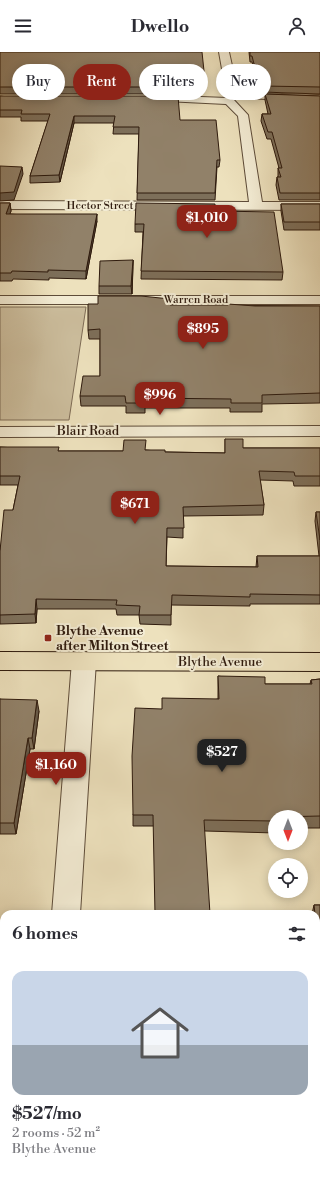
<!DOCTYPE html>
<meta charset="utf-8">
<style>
body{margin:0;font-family:"Libre Bodoni",serif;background:#f7f7f7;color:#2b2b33;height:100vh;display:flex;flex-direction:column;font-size:15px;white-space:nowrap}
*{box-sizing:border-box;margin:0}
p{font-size:13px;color:#7c7c81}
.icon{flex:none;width:22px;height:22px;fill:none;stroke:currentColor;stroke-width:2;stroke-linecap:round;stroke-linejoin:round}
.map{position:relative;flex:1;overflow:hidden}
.drawer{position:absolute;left:0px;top:858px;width:320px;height:268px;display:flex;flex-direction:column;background:#fff;border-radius:12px 12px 0 0;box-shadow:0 2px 10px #0003}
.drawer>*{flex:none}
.guide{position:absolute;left:12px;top:12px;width:296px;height:36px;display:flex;gap:8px}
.needle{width:26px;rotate:180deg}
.fabs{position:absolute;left:268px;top:758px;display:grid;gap:8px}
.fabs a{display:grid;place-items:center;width:40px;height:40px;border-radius:50%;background:#fff;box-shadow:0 2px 10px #0003;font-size:20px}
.price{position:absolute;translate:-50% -34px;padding:0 9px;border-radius:8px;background:#8f2418;color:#fff;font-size:13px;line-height:26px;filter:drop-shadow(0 1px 2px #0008)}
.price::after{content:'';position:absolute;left:50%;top:24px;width:12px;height:9px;margin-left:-6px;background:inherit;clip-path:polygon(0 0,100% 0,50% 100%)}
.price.active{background:#222;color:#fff}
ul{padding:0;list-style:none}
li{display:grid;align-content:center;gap:8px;height:212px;padding:0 12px}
li span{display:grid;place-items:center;height:124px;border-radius:12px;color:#555}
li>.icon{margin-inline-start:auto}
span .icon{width:72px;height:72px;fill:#fffc;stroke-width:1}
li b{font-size:17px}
h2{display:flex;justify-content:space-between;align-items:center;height:48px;padding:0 12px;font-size:17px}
.pill{padding:0 14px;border-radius:18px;background:#fff;box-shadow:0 2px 10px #0003;font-size:14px;line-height:36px}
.pill.active{background:#8f2418;color:#fff}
header{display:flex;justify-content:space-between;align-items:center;height:52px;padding:0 12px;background:#fff;font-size:18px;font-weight:800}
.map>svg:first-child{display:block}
</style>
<header><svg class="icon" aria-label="menu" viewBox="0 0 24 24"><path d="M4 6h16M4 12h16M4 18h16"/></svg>Dwello<svg class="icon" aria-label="person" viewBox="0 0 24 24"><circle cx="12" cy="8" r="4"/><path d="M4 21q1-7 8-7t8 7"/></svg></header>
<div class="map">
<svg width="320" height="1126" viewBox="0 0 320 1126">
<rect width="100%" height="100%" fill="#ede1bd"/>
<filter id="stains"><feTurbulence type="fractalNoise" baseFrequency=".005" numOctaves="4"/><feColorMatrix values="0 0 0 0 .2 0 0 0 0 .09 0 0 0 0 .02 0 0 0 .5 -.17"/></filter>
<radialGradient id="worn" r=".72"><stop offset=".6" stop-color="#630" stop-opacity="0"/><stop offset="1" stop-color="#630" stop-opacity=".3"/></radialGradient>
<path fill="#cdbf9f" stroke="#7e6c56" d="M0 255H86L69 368H0Z"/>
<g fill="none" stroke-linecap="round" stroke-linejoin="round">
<g stroke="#5e4c39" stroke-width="2">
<path id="minor" d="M219 0H229L236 32 235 45H227Z
M246 41 320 43V49L242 46 241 44Z
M149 43 227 46 234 48 248 63 262 150H320V158L0 157V149L249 150 238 64 226 52 145 48 144 46Z
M0 244H320V252H0Z
M320 374V384L0 385V375Z
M84 600 92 603 96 609 80 862H52L72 609 76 603Z
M28 1122H62V1126H28Z"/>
</g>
<g stroke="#2e1a0d" stroke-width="2">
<path id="primary" d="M0 600 320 601V619L0 618Z"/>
</g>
<use href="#minor" fill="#f3ecd4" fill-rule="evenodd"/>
<use href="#primary" fill="#ede1bd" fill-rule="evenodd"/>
</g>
<path fill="#7d6f5a" stroke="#2e1a0d" d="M0 0 204 19V40L177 39V42H0Z
M249 0H320V42L262 40 256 19 254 18 252 10H250Z
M265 42 320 44V148H279L276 133 277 125H278V116H279L271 87H267L261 69 262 62H268L265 48Z
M0 44 180 68 220 108 219 115H217L215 148H137L139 82H113L114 71H74L60 130 30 131V124L48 69H21V65H0Z
M0 151H10L11 159 10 162 97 169 86 227 49 226V228L13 227 12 229H0Z
M281 152H320V178H284L281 159Z
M215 159 283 220 282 228 141 227 143 180H135V172Z
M133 208 132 242H99V234Z
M170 253 320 254V351L262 352V360H230V356H145V361H126V354H81L80 344 100 324V287H89L88 278Z
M225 387 243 396H320V434H294L293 429 260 428 264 453 263 463 183 464V486L167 485 166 514 256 515 257 504H319L315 469 316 460H320V552H250V554L171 553V573L140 572 139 563H117L116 557H37L36 571 0 572V499L13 458 18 433H0V395L59 399H123L146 398 165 400 225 401Z
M218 624 265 632H310L311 628 320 627V776H301V765H275V781L205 779 154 774H133V763L162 657 218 647Z
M0 647 39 659 34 697H30L16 782H0Z
M314 853H320V994H316V862H312Z"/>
<path fill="#665a4a" stroke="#2e1a0d" d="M74 64V71L60 130 59 123Z
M22 115 23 122 14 148 0 149V141Z
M10 151 11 159 7 169 6 162Z
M97 162V169L86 227V219Z
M133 208V216L132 242 131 234Z
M36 547 37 557 36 571 35 562Z
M37 648 39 659 34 697 32 686Z
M28 686 30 697 16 782 14 771Z
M4 876V910L1 943 0 939V917Z"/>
<path fill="#918169" stroke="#2e1a0d" d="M0 0H202L204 19V33H177V35H0Z
M250 0H320V35L263 34 257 13 254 12 252 4H250Z
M265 42 320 44V141H280L277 125H281L278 116H282L272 80H268L262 62H271Z
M0 44H178L180 68H216L220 108H217L215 141H137L139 75H113L115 64H74L59 123 30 124 50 62H21L22 58H0Z
M0 114 22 115 14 140 0 141Z
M0 151H10L6 162H97L86 219 48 218V220L12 219 11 221H0Z
M136 151 215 152V159L274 160 283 220 141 219 144 172H135Z
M281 152H320V170H284Z
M133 208 131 234H99L100 209Z
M98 244H141L170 247V253H228V252L255 254H320V341L262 343V351H231V347L145 346V351H126L125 344H80L83 324H100V277L88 278V252H98Z
M225 387H243V396H320V424H295L294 420 259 419 264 453 183 455 184 476H167L166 514 258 515 257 504H320V543L250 542V545L172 543 171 563H139L140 554 116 553 117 548 36 547 35 562 0 563V499L4 458H13L20 424H0V395H59L58 399H123L124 388H146L145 398H165V400L225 401Z
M316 460H320V488Z
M218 624 265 625V632H312L311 628 320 627V764L275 765V769L204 768 210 862H155L153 763H133L132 704 135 656 162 657V646L219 647Z
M0 647 37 648 32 686H28L14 771H0Z
M314 853H320V985H316V878H317L316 862H315Z
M0 872H4L0 917Z
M316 1062H320V1126H142V1122H316Z"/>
<rect fill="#8f2418" stroke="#f3ecd4" stroke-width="1.5" x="44" y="582" width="8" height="8" rx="2"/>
<g text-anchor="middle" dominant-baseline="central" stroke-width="4" stroke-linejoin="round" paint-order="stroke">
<g font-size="11" fill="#2e1a0d" stroke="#f3ecd4">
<text x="100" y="154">Hector Street</text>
<text x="196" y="248">Warren Road</text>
</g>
<g font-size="13" fill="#2e1a0d" stroke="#f3ecd4">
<text x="88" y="379">Blair Road</text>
<text x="220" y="610">Blythe Avenue</text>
</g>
<g font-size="13" font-weight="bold" fill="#2e1a0d" stroke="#f3ecd4" text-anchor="start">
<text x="56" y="579">Blythe Avenue<tspan x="56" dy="15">after Milton Street</tspan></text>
</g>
</g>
<rect width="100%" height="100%" filter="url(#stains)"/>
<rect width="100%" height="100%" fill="url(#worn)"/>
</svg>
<div class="fabs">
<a><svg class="needle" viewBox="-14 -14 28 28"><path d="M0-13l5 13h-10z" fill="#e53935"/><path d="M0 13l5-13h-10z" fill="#7c7c81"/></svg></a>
<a><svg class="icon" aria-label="locate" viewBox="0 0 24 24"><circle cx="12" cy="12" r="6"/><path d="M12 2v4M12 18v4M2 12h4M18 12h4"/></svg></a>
</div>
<b class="price" style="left:207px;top:187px">$1,010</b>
<b class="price" style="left:203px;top:298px">$895</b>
<b class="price" style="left:160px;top:364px">$996</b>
<b class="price" style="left:135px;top:473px">$671</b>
<b class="price active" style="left:222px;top:721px">$527</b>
<b class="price" style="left:56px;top:734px">$1,160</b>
<div class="guide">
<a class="pill">Buy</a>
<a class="pill active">Rent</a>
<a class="pill">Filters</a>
<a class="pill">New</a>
</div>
<section class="drawer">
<h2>6 homes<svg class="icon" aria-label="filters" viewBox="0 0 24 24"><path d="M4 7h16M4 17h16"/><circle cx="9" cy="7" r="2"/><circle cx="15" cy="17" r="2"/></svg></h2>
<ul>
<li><span style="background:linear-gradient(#c9d6e8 60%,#9aa5b1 0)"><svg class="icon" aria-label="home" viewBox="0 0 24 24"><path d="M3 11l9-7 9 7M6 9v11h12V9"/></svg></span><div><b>$527/mo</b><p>2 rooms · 52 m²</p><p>Blythe Avenue</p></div></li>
</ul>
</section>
</div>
